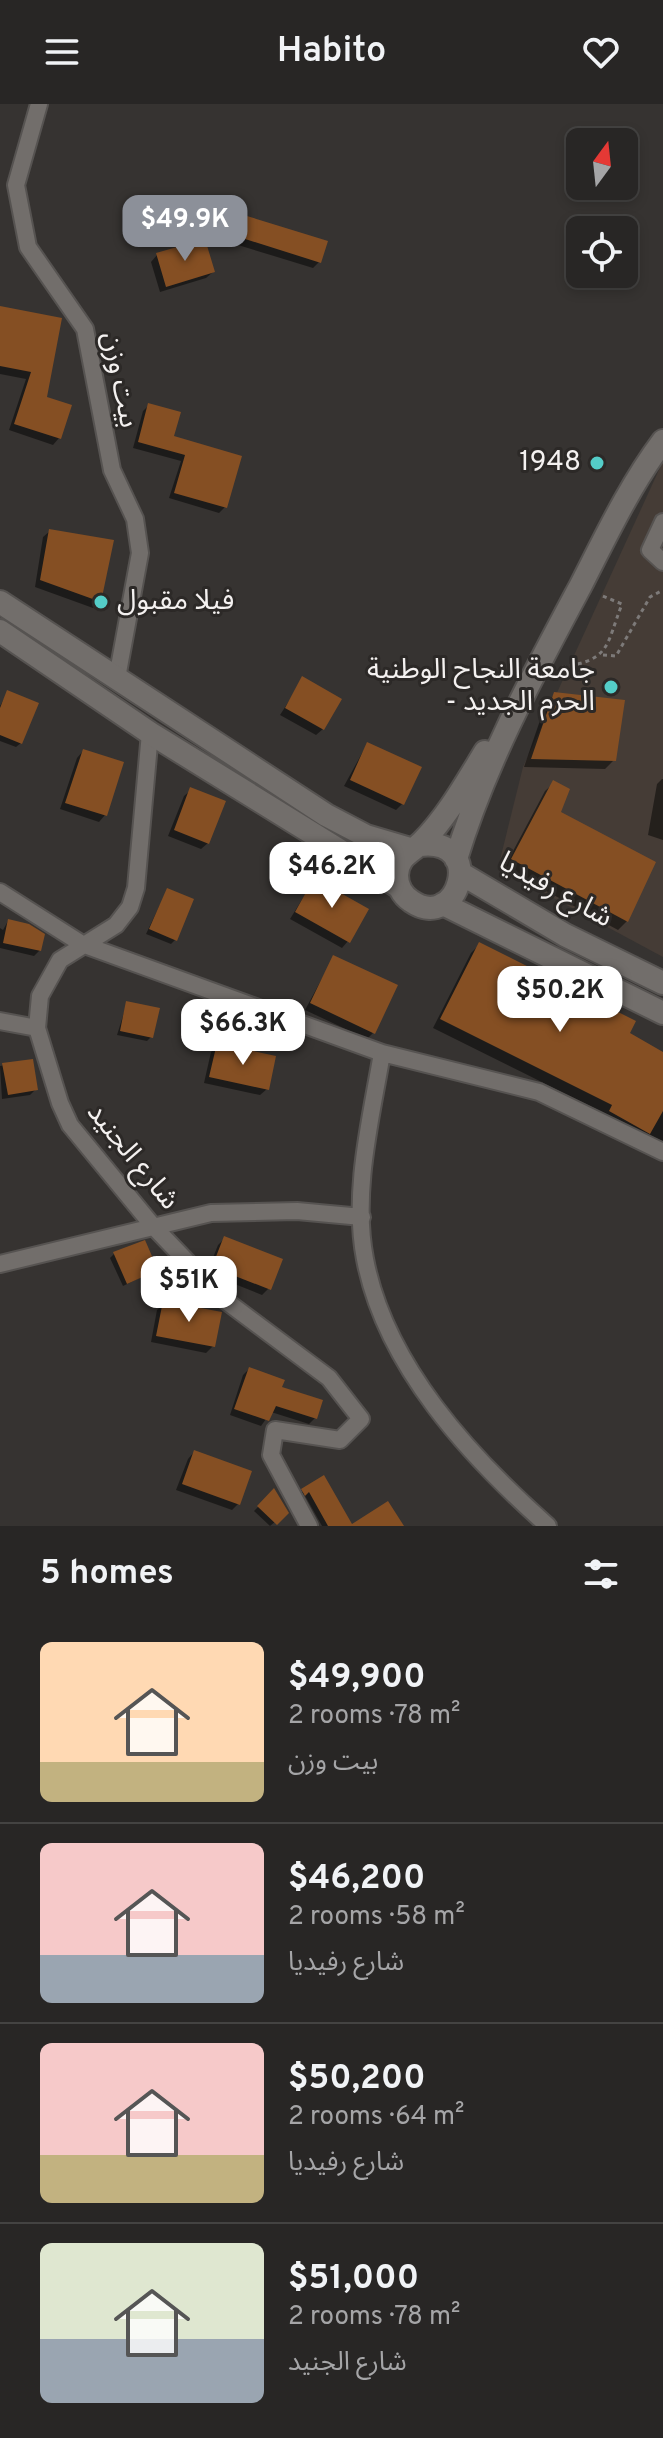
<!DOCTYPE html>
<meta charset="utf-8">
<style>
body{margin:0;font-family:Overpass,"Noto Sans Arabic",sans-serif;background:#343232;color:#f1f3f6;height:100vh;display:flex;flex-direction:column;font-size:30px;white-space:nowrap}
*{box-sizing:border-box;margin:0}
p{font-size:26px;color:#a5a5a7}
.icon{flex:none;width:44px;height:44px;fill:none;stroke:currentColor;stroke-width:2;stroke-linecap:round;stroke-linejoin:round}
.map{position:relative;height:1422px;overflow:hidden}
.sheet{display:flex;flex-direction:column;background:#282625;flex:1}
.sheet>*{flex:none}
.needle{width:52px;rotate:15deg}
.fabs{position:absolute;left:566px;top:24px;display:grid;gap:16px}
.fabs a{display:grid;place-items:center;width:72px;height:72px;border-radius:12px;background:#282625;box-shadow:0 4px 12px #0003,0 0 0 2px #444342;font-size:40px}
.price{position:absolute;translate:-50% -68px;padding:0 18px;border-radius:16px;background:#fff;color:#222;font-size:26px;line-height:52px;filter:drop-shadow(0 2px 4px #0008)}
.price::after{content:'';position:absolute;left:50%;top:48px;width:24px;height:18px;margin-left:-12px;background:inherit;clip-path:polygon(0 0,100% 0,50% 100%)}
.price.active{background:#8c9099;color:#fff}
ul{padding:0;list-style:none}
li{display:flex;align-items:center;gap:24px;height:200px;padding:0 40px}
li+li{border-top:2px solid #444342}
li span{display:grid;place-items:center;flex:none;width:224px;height:160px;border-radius:12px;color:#555}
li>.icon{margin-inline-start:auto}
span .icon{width:96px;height:96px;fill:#fffc;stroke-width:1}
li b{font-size:34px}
h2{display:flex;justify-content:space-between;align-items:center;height:96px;padding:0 40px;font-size:34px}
header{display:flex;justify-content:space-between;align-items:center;height:104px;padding:0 40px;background:#282625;font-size:36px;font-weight:600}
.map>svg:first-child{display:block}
</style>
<header><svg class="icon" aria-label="menu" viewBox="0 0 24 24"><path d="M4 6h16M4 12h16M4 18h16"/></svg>Habito<svg class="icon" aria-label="heart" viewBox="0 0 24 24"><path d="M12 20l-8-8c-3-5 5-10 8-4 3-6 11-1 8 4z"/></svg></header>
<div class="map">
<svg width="663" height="1422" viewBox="0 0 663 1422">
<rect width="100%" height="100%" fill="#363331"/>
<path fill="#453c36" d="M663 357V853L498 764 523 663Z"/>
<path fill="#0007" d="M224 107 319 158 313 164 212 133 218 114Z
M157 151 213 168 206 174 160 188 151 158Z
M0 205 45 294 59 334 53 341 9 326 26 275 0 270Z
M149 301 225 403 219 409 169 394 181 357 133 344 143 307Z
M50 427 99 497 93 504 35 483 43 433Z
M303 575 323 625 316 631 280 611Z
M8 588 21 639 16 643 0 637V602Z
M555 590 614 656 605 665 524 663 546 599Z
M367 640 403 699 396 706 344 682Z
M83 647 105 711 99 718 60 705 77 654Z
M662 675H663V736L648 731 657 680Z
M554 679 558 709 627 817 618 826 504 764 545 687Z
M191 686 208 739 201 745 168 732 184 692Z
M314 776 348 837 342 844 290 815Z
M167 786 175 836 171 840 146 830Z
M8 817 40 846 34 852 0 844V824L3 826Z
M479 841 663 950V1037L602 1016 606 1010 433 924 471 849Z
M333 854 373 929 367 935 305 906Z
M127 899 151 933 147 937 117 931Z
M217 942 267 985 260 991 204 979 211 948Z
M31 957 36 985 30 991 2 995 0 962Z
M225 1134 269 1184 262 1191 207 1169 218 1141Z
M114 1150 156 1166 123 1182 110 1154Z
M164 1199 213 1242 206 1249 151 1238 157 1206Z
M249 1265 280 1284 315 1314 309 1320 271 1308 261 1322 230 1311 243 1271Z
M194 1348 239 1399 232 1406 176 1386 188 1355Z
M324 1374 332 1422H322L304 1390 301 1394 299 1390Z
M274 1387 287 1408 270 1422 254 1407Z"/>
<path fill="#854f23" d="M224 105 328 137 321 159 217 126Z
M205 135 215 168 166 183 156 149Z
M0 202 62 214 47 293 72 301 61 335 14 320 31 268 0 262Z
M148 299 181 308 174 332 242 352 227 404 174 389 185 351 138 338Z
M49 425 114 436 101 498 40 476Z
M302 572 342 595 324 626 285 604Z
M7 586 39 599 22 640 0 631V604Z
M554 588 625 596 616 657 531 655Z
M367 638 422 663 404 701 350 676Z
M83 645 124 658 107 712 65 699Z
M553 676 570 685 561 708 656 758 628 818 511 755Z
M190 683 226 697 209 740 174 726Z
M314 774 369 805 350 839 295 808Z
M167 784 194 795 177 837 149 825Z
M8 815 29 820 45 830 41 847 3 839Z
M479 838 636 917 630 929 663 948V1007L650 1030 609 1007 612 1001 440 915Z
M333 851 398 881 375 930 310 899Z
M126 897 160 904 153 934 120 927Z
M217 939 276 952 269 986 209 973Z
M33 955 38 986 8 991 2 959Z
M224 1132 283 1155 271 1186 212 1163Z
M145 1136 158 1166 127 1180 113 1148Z
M163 1197 222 1208 215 1243 156 1232Z
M249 1263 285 1276 282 1283 323 1296 317 1315 276 1302 269 1317 234 1305Z
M194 1346 252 1367 240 1401 182 1380Z
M324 1371 352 1420 388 1397 404 1422H328L309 1388 305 1392 301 1385Z
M274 1384 289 1409 277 1421 257 1402Z"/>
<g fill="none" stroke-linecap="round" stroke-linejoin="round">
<g stroke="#565351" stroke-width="20">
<path id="street" d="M39 0 16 81 28 143 85 225 112 366 135 415 140 449 117 574
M663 418 650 446 663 458
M150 629 136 784 130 803 116 821 60 856 40 892 37 924 60 999 70 1021 153 1122 222 1194 329 1274 361 1315 340 1336 275 1326 271 1351 309 1422
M0 788 82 840 382 949 539 988 663 1048
M0 917 37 924
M382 949C371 1015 352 1088 365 1155 385 1261 470 1353 548 1422
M0 1160 211 1109 297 1107 362 1113"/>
</g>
<g stroke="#565351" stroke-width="26">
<path id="secondary" d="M0 498 326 711 366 732 410 745
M0 527 150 629 399 783
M420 741C488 733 458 830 411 797 402 791 397 781 397 771 398 752 411 749 422 738 447 713 466 679 485 648
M456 755C485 659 534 569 581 481 606 432 630 381 663 337
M460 769 565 831 663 879
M443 800 663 909"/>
</g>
<path stroke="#7d7a79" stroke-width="3" stroke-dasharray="4 4" stroke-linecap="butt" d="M603 551 616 552 650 493 663 486
M562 563C611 556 606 541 622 500L600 491"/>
<use href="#street" stroke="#726e6b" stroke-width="16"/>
<use href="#secondary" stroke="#726e6b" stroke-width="22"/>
</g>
<g fill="#54cdc8" stroke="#2c2927" stroke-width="3">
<circle cx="597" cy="359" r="8"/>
<circle cx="101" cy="498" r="8"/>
<circle cx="611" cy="583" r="8"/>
</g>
<g text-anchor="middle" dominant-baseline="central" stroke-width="6" stroke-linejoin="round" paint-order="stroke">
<g font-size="28" fill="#f4f1f0" stroke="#2c2927">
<text transform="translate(119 276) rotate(79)">بيت وزن</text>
<text transform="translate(555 787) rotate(29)">شارع رفيديا</text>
<text transform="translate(132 1053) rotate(51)">شارع الجنيد</text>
</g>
<g font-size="28" fill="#f4f1f0" stroke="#2c2927" text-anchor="end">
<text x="581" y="359">1948</text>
<text x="117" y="498" text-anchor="start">فيلا مقبول</text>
<text x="595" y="567">جامعة النجاح الوطنية<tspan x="595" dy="32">- الحرم الجديد</tspan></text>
</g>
</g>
</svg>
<div class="fabs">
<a><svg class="needle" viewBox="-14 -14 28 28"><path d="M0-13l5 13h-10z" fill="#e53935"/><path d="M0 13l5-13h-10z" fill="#a5a5a7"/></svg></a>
<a><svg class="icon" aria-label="locate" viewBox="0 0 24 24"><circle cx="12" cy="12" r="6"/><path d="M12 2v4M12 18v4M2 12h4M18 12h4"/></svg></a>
</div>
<b class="price active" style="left:185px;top:159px">$49.9K</b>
<b class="price" style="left:332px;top:806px">$46.2K</b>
<b class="price" style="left:560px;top:930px">$50.2K</b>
<b class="price" style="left:243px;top:963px">$66.3K</b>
<b class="price" style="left:189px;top:1220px">$51K</b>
</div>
<section class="sheet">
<h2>5 homes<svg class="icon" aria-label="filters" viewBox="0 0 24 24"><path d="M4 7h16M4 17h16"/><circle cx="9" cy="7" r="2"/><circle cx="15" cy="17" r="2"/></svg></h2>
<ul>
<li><span style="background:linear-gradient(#ffd9b3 75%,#c2b280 0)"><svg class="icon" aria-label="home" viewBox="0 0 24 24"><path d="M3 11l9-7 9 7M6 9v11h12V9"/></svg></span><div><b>$49,900</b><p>2 rooms · 78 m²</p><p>بيت وزن</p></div></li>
<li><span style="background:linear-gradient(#f6c9c9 70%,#9aa5b1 0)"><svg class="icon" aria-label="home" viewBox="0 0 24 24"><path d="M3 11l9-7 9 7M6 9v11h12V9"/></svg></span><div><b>$46,200</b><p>2 rooms · 58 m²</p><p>شارع رفيديا</p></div></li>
<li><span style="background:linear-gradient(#f6c9c9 70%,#c2b280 0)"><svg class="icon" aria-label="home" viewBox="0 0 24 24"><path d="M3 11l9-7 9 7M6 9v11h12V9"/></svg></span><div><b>$50,200</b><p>2 rooms · 64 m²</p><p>شارع رفيديا</p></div></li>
<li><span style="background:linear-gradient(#dfe7d0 60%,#9aa5b1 0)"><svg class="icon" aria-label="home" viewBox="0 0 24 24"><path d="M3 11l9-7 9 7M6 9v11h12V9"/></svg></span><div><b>$51,000</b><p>2 rooms · 78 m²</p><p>شارع الجنيد</p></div></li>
</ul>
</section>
